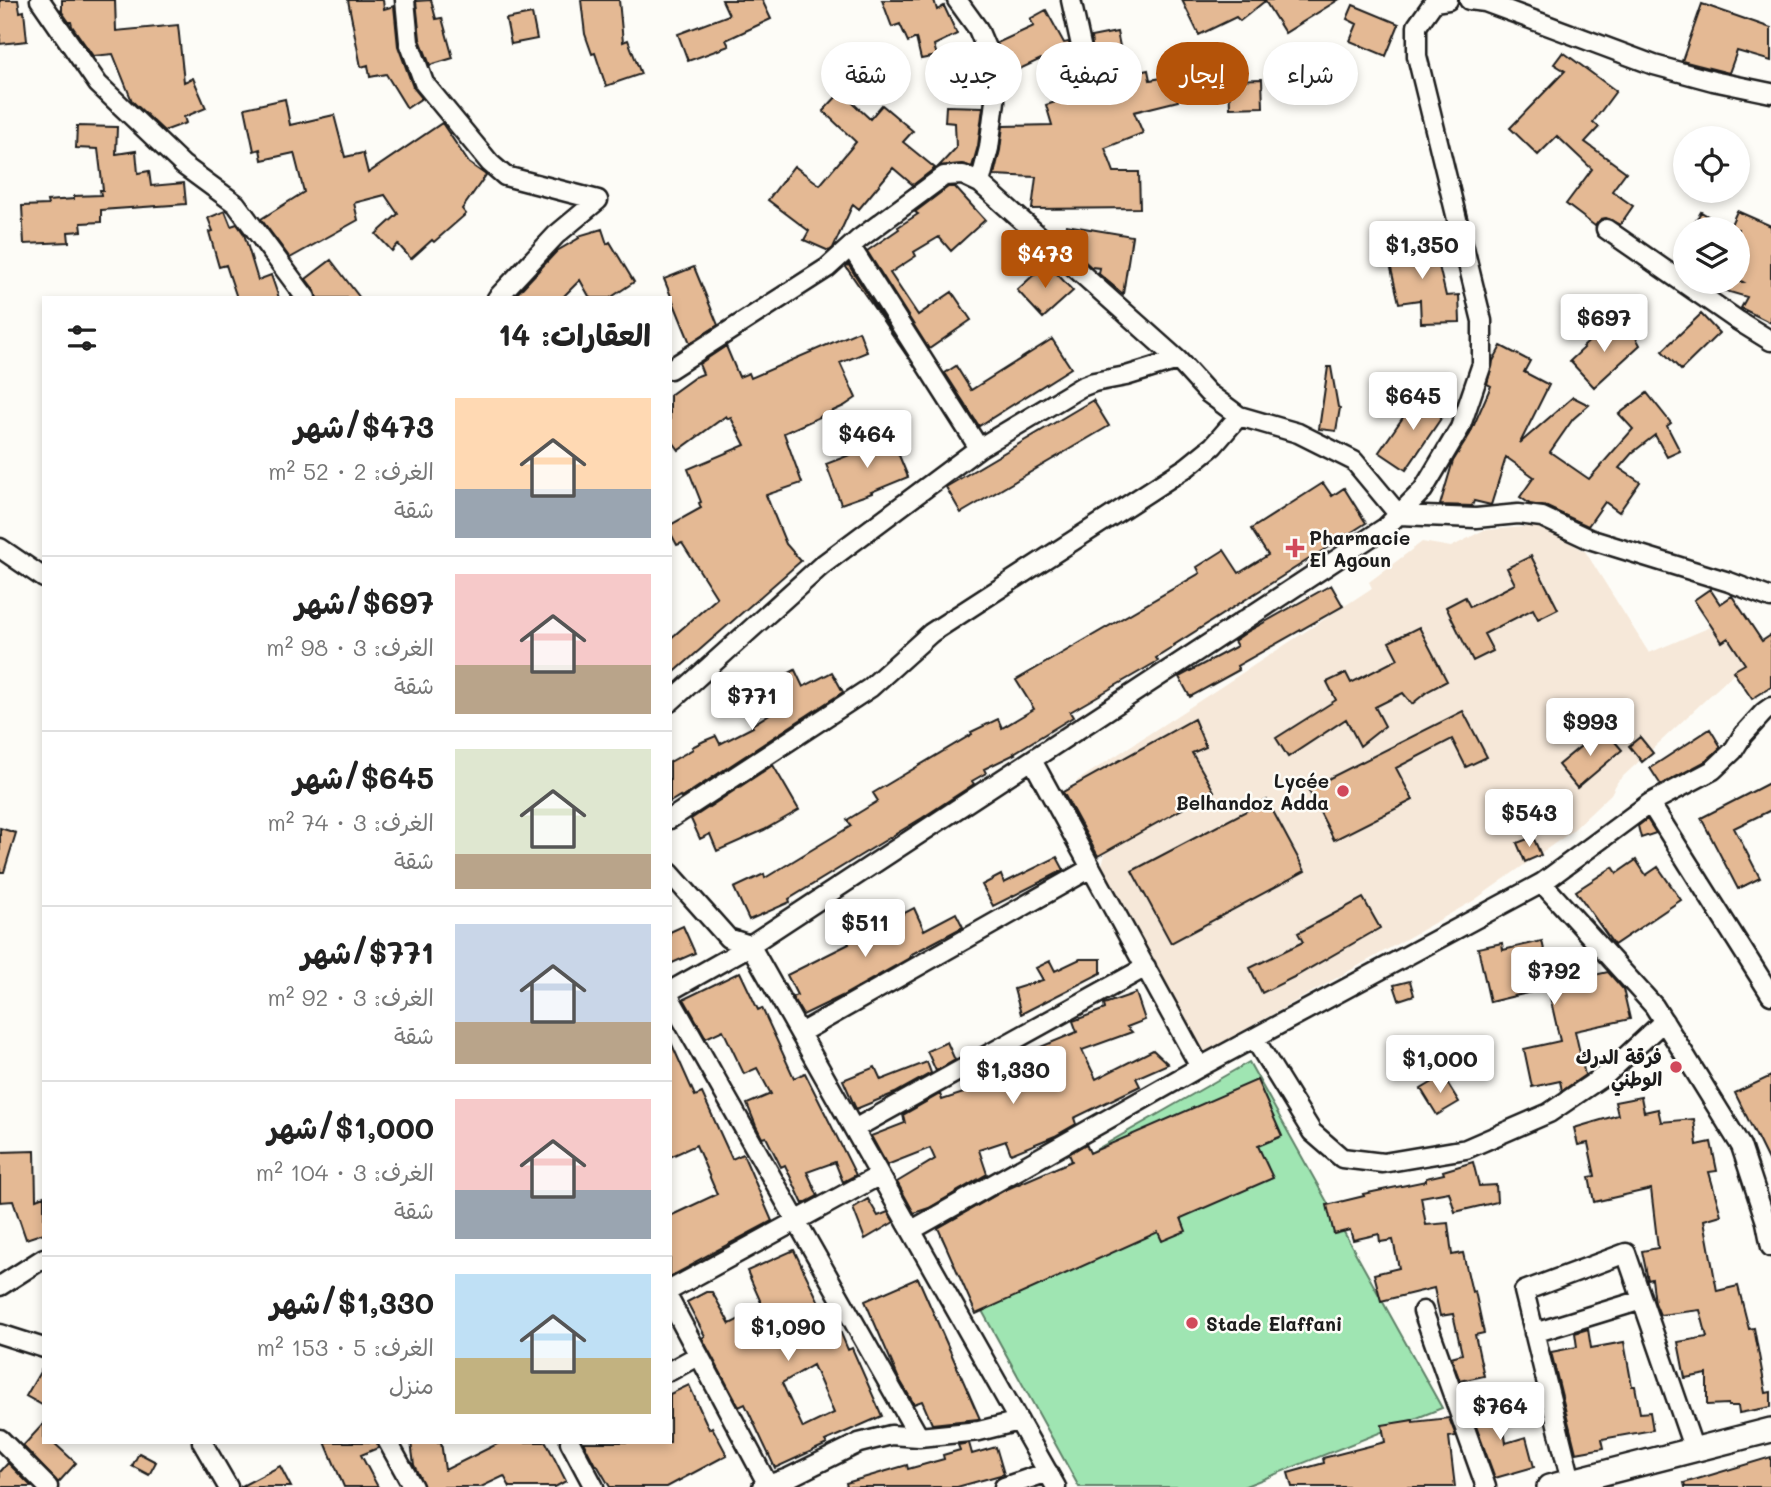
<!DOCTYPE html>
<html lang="ar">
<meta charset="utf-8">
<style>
body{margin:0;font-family:Mali,"Playpen Sans Arabic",sans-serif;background:#f2f2f2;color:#222;direction:rtl;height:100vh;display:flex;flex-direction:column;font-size:26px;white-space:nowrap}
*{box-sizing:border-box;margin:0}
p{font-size:23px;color:#767676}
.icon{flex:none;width:38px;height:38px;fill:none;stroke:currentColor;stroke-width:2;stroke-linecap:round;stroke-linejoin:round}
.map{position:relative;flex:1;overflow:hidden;direction:ltr}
.details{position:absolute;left:42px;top:296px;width:630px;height:1148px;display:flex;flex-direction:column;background:#fff;border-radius:0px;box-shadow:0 4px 10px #0003;direction:rtl}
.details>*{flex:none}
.top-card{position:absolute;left:693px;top:42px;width:665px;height:63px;direction:rtl;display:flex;gap:14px}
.buttons{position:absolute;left:1673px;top:126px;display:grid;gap:14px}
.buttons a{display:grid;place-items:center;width:77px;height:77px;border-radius:50%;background:#fff;box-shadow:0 4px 10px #0003;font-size:35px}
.price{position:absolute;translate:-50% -60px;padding:0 16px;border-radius:7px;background:#fff;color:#222;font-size:23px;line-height:46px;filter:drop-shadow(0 2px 4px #0008)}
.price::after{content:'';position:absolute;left:50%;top:42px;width:21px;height:16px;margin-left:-10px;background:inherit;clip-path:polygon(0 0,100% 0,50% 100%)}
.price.active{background:#b45309;color:#fff}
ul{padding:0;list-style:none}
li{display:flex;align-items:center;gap:21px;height:175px;padding:0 21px}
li+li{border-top:2px solid #e0e0e0}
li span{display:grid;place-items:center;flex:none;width:196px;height:140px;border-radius:0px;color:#555}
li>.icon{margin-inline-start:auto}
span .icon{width:84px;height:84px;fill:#fffc;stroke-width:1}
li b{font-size:30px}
h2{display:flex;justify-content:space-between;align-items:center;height:84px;padding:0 21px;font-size:30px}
.chip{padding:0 24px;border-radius:32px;background:#fff;box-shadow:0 4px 10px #0003;font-size:24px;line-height:63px}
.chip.active{background:#b45309;color:#fff}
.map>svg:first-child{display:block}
</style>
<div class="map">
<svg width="1771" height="1487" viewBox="0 0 1771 1487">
<rect width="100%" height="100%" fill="#fdfcf7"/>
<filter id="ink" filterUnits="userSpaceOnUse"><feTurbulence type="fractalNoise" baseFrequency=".0143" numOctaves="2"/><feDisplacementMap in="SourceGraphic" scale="14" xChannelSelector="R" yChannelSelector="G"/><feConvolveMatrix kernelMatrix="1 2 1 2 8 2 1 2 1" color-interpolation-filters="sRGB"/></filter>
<g filter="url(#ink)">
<path fill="#f6e8d9" d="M1539 526 1585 551 1649 653 1720 623 1745 663 1618 781 1611 794 1571 832 1473 901 1202 1054 1099 873 1105 855 1067 795 1077 788V781L1372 588 1369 582 1422 542 1451 547 1484 530Z"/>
<path fill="#9fe5b2" stroke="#5e8067" stroke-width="2" d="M1249 1062 1442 1408 1243 1487H1079L942 1238Z"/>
<path fill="#e4b994" stroke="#1c1c1c" stroke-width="2" fill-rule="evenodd" d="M0 0H18L20 12 24 11 27 41 0 44Z
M62 0H115L116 31 178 25 184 82 193 78 206 108 184 117 186 123 164 131 132 101 113 54 93 56 72 26 71 22H69L62 12Z
M348 0H383L384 9 394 6 398 46 413 87 422 98 407 108 386 74 370 77 368 65 361 67Z
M431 0 436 19 442 18 453 58 430 65 420 39 416 1Z
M581 0H619L623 42 628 40 641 74 606 86 595 53 592 54 585 34Z
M722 0H762L771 19 726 40 729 46 688 61 678 34 729 15Z
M882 0H934L937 10 944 6 957 34 934 45 937 56 921 59 916 38 908 42 900 24 892 27Z
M1182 0H1338L1285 33 1265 1 1240 21 1236 17 1199 35Z
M1702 4 1771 28V61L1737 51 1729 73 1682 61Z
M1353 5 1399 24 1386 56 1350 41 1357 24 1347 19Z
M1046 10 1064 43 1069 42 1071 54 1046 67 1041 59 1011 73 997 43 1034 26 1030 19Z
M532 14 537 39 511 44 506 19Z
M1117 32 1126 75 1148 70 1150 80 1173 76 1178 101 1134 112 1143 133 1105 148 1114 172H1139L1140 208 1032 209 1036 177 994 175 1000 150 1003 126 1052 125 1046 105 1094 90 1088 60 1093 53 1091 37Z
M1563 52 1616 91 1593 122 1599 127 1585 142 1626 172 1612 191 1633 206 1620 225 1606 218 1601 219 1595 226 1566 204 1592 169 1557 136 1538 155 1510 128 1565 71 1554 64Z
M1262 79 1263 107 1230 108 1229 80Z
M841 92 870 119 882 105 913 131 903 142 935 168 913 185 893 168 859 209 853 204 833 248 829 251 804 240 809 231 768 200 794 166 820 185 856 142 823 111Z
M285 99 290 125 334 115 345 157 363 153 368 173 442 123 469 163 486 175 462 209 466 214 434 242 432 240 411 259 398 244 392 251 376 234 398 214 385 195 354 203 358 220 290 258 261 219 304 192 294 153 262 160 260 149 254 151 245 108Z
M946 106 983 107 978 146 972 167 962 164 939 166 956 148 955 123 945 122Z
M77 126 117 127 116 154 136 151 138 173 149 171 151 186 184 183 186 204 101 210V222L81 223 82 231 68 232 69 242 24 244 22 206 48 205 47 201 74 199V196L101 195 100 190H103L98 149 76 148Z
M948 187H955L985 220 951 251 939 237 914 252 916 256 890 273 918 315 952 292 971 320 929 349 867 251 899 229 898 227 918 214 915 212Z
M225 211 231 226 237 224 244 234 258 280 271 275 279 298H237L226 265 219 267 209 232 213 231 208 218Z
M1737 211 1771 226V323L1741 308 1747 297 1709 286V282H1743L1738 279V229H1691L1701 212 1729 229Z
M1066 225 1132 236 1123 294 1099 274 1100 268 1091 267 1064 243Z
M602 229 607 244 610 242 634 282 610 298H590L580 280 562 298H513L557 251 579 238 578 236Z
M1432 236 1446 296 1459 295 1460 322 1421 323 1420 300 1399 303 1386 247Z
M331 260 360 298H317L315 291 306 279Z
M1047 263 1073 291 1043 318 1017 290Z
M848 264 909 359 846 267Z
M694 267 718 325 690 343 664 279Z
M1701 314 1719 333 1681 370 1662 351Z
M1609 323 1621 336 1632 330 1640 345 1594 387 1570 361 1584 348 1583 347Z
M859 331 867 352 840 363 856 398 844 406 784 433 802 483 766 495 786 544 801 561 670 676V639L717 598 682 543 677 545 670 532V525L701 508 699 503 701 502 688 469 745 445 731 418 728 419 726 416 679 450 670 438V395L695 377 703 374 699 364 726 346 739 377 749 373 751 378Z
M1052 339 1071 368 979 426 945 373 956 366 971 390Z
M1501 346 1530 361 1524 372 1549 385 1520 443 1573 397 1589 405 1573 419 1550 452 1589 479 1633 429 1619 414 1647 393 1671 423 1667 426 1680 451 1667 457 1655 435 1632 453 1619 468 1640 482 1619 512 1605 502 1588 526 1547 507 1530 504 1520 497 1534 477 1506 457 1491 505 1474 501 1472 506 1440 505 1453 461 1470 434 1491 386 1487 384 1493 361Z
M1328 367H1331L1338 407 1340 408 1336 431 1319 429Z
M1420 393 1446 411 1406 470 1379 452Z
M1093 400 1109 426 961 513 946 487Z
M891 436 908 477 871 492 872 493 841 504 826 464 860 451 859 449Z
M1323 483 1332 496 1344 488 1366 523 1174 645 1175 646 1156 658 1158 661 1070 712 1073 717 1014 753 1015 754 984 769 986 773 972 781 974 784 922 818 789 899 790 902 749 920 734 888 764 874 765 878 851 826 847 820 878 801 873 793 972 734 971 732 998 719 1002 728 1034 709 1016 680 1200 573 1197 567 1224 550 1239 573 1268 555 1251 529Z
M1531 556 1558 609 1538 619 1533 609 1484 634 1493 651 1473 661 1446 607 1465 597 1470 607 1515 584 1507 568Z
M1331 585 1343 606 1237 666 1239 670 1190 697 1179 677 1237 646 1234 641 1247 632Z
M1710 589 1720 604 1732 596 1762 641 1771 635V687L1752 699 1733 671 1745 664 1728 638 1722 642 1694 600Z
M1419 627 1447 681 1428 691 1412 704 1403 693 1375 707 1385 726 1360 746 1346 719 1288 757 1276 738 1336 700 1327 682 1346 673 1351 683 1398 659 1389 642Z
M795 670 803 687 832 672 843 692 681 798 680 796 670 802V762L693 749 692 747 704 741 716 736 720 744 753 727 752 725 776 710 763 687Z
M1463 711 1487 757 1466 767 1452 739 1396 768 1413 800 1334 840 1308 789Z
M1194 719 1206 747 1192 753 1214 791 1098 856 1063 792Z
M1603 728 1622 750 1577 788 1558 765Z
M1710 729 1721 747 1706 761 1661 785 1650 768Z
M1640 737 1653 753 1642 762 1629 746Z
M773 765 799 810 764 830 717 851 710 834 700 839 691 819Z
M1771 782V810L1734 828 1760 878 1738 889 1701 818Z
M1267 800 1305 871 1171 943 1132 871Z
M1647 819 1656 833 1641 838 1638 826Z
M0 828 16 833 4 872H0Z
M1533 837 1541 855 1525 862 1517 843Z
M1057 857 1064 870 993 906 982 885 1001 875 1004 883Z
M1636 860 1646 875 1658 867 1681 900 1614 945 1576 891 1613 867 1617 873Z
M1363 898 1380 928 1298 975 1262 993 1250 968 1303 942 1298 933Z
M914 908 924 930 956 913 963 927 910 955 911 957 842 996 803 1015 792 997 797 995 787 975 849 944 848 942Z
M683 926 695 953 670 964V932Z
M1542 941 1552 984 1608 972 1623 989 1630 1019 1575 1031 1585 1075 1562 1091 1560 1081 1532 1087 1524 1049 1560 1041 1548 988 1490 1002 1478 948 1502 943 1503 950Z
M1080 959H1101V973L1021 1014 1014 989 1043 980 1036 968 1050 961 1055 971Z
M740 972 758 1010 762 1008 794 1078 805 1073 856 1175 843 1182 835 1162 807 1172 818 1196 803 1204 785 1165 781 1167 766 1137 762 1138 756 1126 747 1104 771 1094 757 1068 744 1074 723 1030 706 1038 684 999Z
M1410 981 1414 995 1399 1000 1394 985Z
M1136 993 1145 1020 1127 1027 1132 1032 1082 1050 1096 1079 1153 1050 1168 1064 1136 1078 1140 1086 1074 1118 1076 1124 1055 1136 1011 1154 1006 1141 979 1150 987 1174 929 1208 914 1213 897 1182 935 1159 930 1148 887 1165 871 1136 905 1123 903 1115 940 1094 942 1100 973 1090 970 1084 1001 1068 1000 1064 1077 1032 1073 1021 1105 1009 1104 1004Z
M670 1040 695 1096 702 1093 732 1159 743 1154 772 1221 695 1262 696 1263 670 1277V1216L717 1194 696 1145 670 1157Z
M947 1042 955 1060 936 1071 927 1051Z
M927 1062 931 1073 895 1093 856 1109 843 1080 875 1067 881 1080Z
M1443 1076 1459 1102 1437 1115 1421 1089Z
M1771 1076V1166L1735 1093Z
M1257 1080 1282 1136 1258 1146 1273 1178 1181 1218 1186 1231 1162 1241 1158 1232 976 1314 938 1228 1005 1190 1072 1161 1069 1154 1086 1144 1090 1153Z
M1641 1097 1644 1112 1658 1109 1661 1122 1694 1119 1697 1145 1711 1142 1717 1171 1709 1172 1721 1215 1704 1220 1717 1291 1738 1286 1749 1329 1754 1328 1766 1393 1771 1392V1407L1739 1413 1738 1406H1728V1404L1707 1405V1374L1685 1378 1678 1342 1707 1337 1700 1310 1660 1315 1655 1303 1652 1279 1648 1280 1642 1251 1658 1248 1651 1189 1594 1202 1589 1177 1595 1176 1588 1143 1578 1145 1574 1128 1618 1115 1615 1102Z
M35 1151 36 1199 44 1196V1233L26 1239 13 1201 0 1202V1152Z
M1473 1162 1479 1186 1496 1185 1497 1202 1455 1212 1449 1192 1421 1197 1426 1225 1448 1223 1452 1255 1463 1253 1472 1292 1475 1291 1484 1333 1475 1335 1484 1376 1460 1381 1451 1357 1462 1354 1453 1314 1440 1316 1434 1288 1381 1301 1374 1274 1399 1268 1393 1240 1380 1242 1379 1234 1353 1240 1350 1230 1334 1234 1327 1205 1364 1196 1363 1194 1426 1181V1178L1444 1174 1443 1171Z
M868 1199 878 1216 888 1212 894 1222 865 1239 853 1208Z
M794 1250 825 1315 832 1312 848 1350 852 1348 882 1416 825 1441 827 1444 775 1468 745 1404 739 1407 702 1338 705 1336 687 1302 706 1292H712L730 1324 763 1307 747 1271ZM813 1365 834 1413 803 1428 782 1383Z
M918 1278 980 1419H978L932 1424 922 1401 914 1404 898 1377 865 1301Z
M1588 1329 1591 1348 1624 1342 1632 1386H1635L1640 1413 1650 1412 1653 1430 1602 1439 1604 1448 1576 1453 1551 1352 1577 1347 1575 1333Z
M44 1365V1406L26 1396Z
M689 1385 709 1429 712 1427 727 1455 667 1487H610L597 1465H595L583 1442H670V1394Z
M1500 1402 1506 1443 1526 1437 1534 1467 1495 1478 1469 1407Z
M1449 1418 1456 1436 1449 1437 1455 1487H1292L1288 1473 1324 1463 1323 1458 1385 1442 1382 1425 1413 1420V1422Z
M44 1423V1442H53L76 1463 58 1483 23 1446Z
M325 1442H377L378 1448 361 1455 378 1487H344Z
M411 1442H441L445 1470 501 1442H546L566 1481 555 1487H510L504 1476 481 1487H424L414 1465Z
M969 1443 972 1454 996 1447 1004 1474 957 1487H847L846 1483 907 1465 908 1469 944 1459 943 1455 960 1450 958 1445Z
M139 1453 156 1462 149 1475 132 1466Z
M1771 1457V1487H1685L1684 1483Z
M8 1463 32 1487H0V1472Z
M280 1466 291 1487H240Z"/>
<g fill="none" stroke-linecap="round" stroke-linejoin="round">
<g stroke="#1c1c1c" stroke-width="23">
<path id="minor" d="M40 0 98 84 183 165 236 204 306 298
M405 0 409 42 424 83 490 163 505 176 598 200
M957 0 978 29 994 67 995 101 989 148 980 183
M1071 0 1082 50
M1469 0 1485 2 1654 65 1713 81 1771 93
M1606 229 1737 320 1771 341
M851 247 979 448
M497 298 556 235 598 200
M670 369 827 268 859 239 944 176 963 175 980 183 1178 360
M0 548 44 578
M670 702 821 566 979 448 1081 387 1094 382 1126 376 1178 360 1208 393 1239 416
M1032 760 1200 1067
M1650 803 1713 770 1733 751 1743 735 1764 712 1771 707
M670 819 870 688 931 633 1187 467 1213 446 1239 416 1298 433 1354 461 1399 515 1476 518 1518 514 1542 517 1589 539 1729 582 1771 598
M670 873 728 938 750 945 1056 1487
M1542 883 1654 1006 1678 1044 1741 1146 1766 1222 1771 1247
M670 991 741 951 1386 527 1423 490 1460 428 1482 364V321L1417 56V26L1434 2 1448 0
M670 998 919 1437
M800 1033 1091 868
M1254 1038 1312 1132 1342 1158 1383 1163 1466 1149 1549 1113 1608 1073 1664 1021
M854 1129 1146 967
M912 1230 1200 1067 1542 883 1650 803 1771 995
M0 1286 44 1258
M670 1290 880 1175
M670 1301 768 1485
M1423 1311 1486 1487
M1534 1333 1642 1300
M0 1334 44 1348
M670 1371 699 1355
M0 1439 48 1487
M202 1442 228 1487
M388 1442 413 1487
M570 1442 594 1487
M1571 1481 1524 1291 1626 1253 1694 1450
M762 1487 788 1478 859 1443 891 1435 919 1437 979 1431 1019 1421
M1004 1487 1048 1472"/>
</g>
<g stroke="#1c1c1c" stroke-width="28">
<path id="major" d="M1549 1487 1771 1430"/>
</g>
<use href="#minor" stroke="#fdfcf7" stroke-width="18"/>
<use href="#major" stroke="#fdfcf7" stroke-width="23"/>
</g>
</g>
<g fill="#d1495b" stroke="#fdfcf7" stroke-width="2.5">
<path d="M1291.5 537.5h7v7h7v7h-7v7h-7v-7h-7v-7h7z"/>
<circle cx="1343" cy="791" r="7"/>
<circle cx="1676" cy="1067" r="7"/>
<circle cx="1192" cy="1323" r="7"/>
</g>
<g text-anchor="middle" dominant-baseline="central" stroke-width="5" stroke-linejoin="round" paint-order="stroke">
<g font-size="19" font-weight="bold" fill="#1c1c1c" stroke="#fdfcf7" text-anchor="start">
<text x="1309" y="537">Pharmacie<tspan x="1309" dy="22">El Agoun</tspan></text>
<text x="1329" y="780" text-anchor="end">Lycée<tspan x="1329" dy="22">Belhandoz Adda</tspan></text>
<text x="1662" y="1056" text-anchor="end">فرقة الدرك<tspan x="1662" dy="22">الوطني</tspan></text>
<text x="1206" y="1323">Stade Elaffani</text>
</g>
</g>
</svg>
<div class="buttons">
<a><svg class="icon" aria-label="locate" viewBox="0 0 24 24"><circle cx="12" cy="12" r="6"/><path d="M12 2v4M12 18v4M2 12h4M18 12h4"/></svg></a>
<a><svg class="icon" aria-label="layers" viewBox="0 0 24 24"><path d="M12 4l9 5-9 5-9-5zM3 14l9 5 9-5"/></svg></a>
</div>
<b class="price" style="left:1422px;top:281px">$1,350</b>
<b class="price active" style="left:1045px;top:290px">$473</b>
<b class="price" style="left:1604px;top:354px">$697</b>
<b class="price" style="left:1413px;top:432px">$645</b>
<b class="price" style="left:867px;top:470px">$464</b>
<b class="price" style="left:752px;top:732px">$771</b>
<b class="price" style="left:1590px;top:758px">$993</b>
<b class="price" style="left:1529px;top:849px">$543</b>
<b class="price" style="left:865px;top:959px">$511</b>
<b class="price" style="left:1554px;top:1007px">$792</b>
<b class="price" style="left:1440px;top:1095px">$1,000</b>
<b class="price" style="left:1013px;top:1106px">$1,330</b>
<b class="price" style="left:788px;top:1363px">$1,090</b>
<b class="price" style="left:1500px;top:1442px">$764</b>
<div class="top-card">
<a class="chip">شراء</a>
<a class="chip active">إيجار</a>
<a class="chip">تصفية</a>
<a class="chip">جديد</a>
<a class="chip">شقة</a>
</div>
<section class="details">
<h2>العقارات: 14<svg class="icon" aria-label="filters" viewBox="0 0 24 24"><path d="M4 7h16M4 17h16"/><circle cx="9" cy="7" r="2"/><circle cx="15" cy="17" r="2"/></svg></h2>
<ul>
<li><span style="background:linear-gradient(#ffd9b3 65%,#9aa5b1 0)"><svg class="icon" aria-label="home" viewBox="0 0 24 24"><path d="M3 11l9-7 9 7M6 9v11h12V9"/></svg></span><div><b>$473/شهر</b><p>الغرف: 2 · 52 m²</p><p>شقة</p></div></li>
<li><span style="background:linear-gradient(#f6c9c9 65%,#b9a48a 0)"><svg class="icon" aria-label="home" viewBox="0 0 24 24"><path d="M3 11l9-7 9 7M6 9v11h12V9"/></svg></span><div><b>$697/شهر</b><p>الغرف: 3 · 98 m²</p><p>شقة</p></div></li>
<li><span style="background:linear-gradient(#dfe7d0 75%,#b9a48a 0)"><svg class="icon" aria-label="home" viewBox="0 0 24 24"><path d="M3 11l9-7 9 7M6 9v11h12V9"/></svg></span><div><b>$645/شهر</b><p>الغرف: 3 · 74 m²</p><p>شقة</p></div></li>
<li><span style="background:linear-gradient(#c9d6e8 70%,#b9a48a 0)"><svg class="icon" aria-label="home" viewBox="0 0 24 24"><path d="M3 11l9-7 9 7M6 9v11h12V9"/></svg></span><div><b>$771/شهر</b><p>الغرف: 3 · 92 m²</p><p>شقة</p></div></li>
<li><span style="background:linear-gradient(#f6c9c9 65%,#9aa5b1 0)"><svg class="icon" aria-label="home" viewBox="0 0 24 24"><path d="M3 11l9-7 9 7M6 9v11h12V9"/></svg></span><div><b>$1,000/شهر</b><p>الغرف: 3 · 104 m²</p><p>شقة</p></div></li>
<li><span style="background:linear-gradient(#bfe0f5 60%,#c2b280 0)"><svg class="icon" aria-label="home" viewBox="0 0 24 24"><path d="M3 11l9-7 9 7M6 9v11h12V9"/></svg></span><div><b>$1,330/شهر</b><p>الغرف: 5 · 153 m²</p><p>منزل</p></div></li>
</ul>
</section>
</div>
